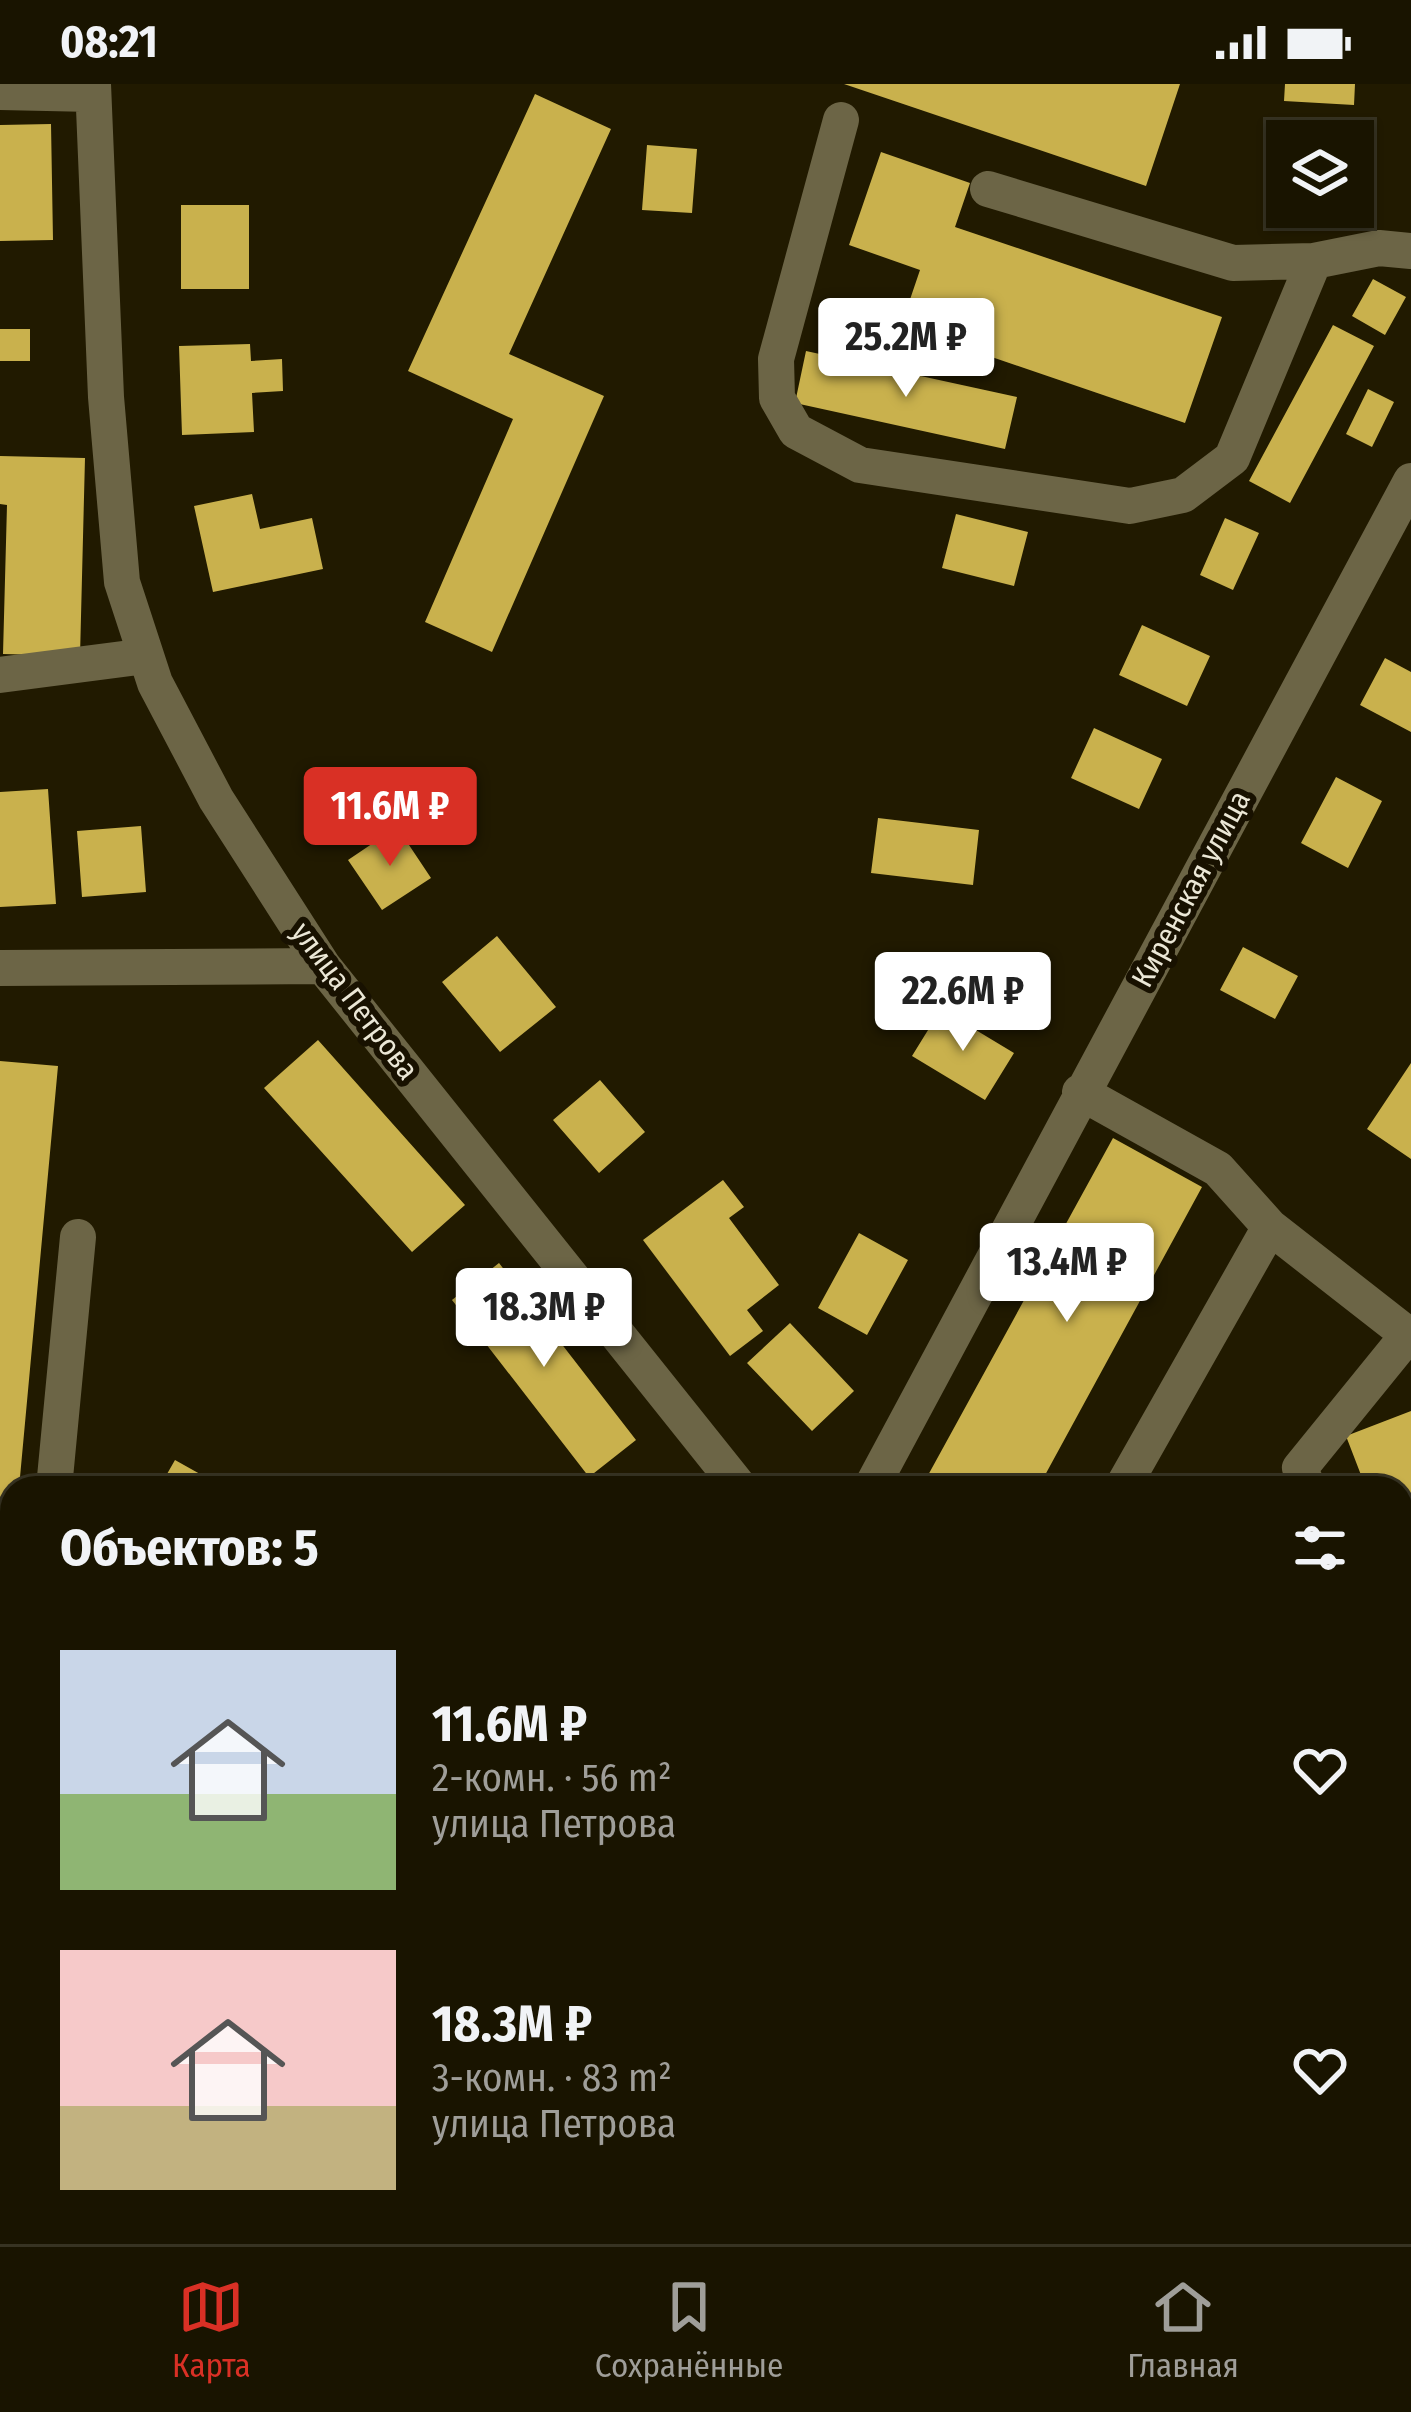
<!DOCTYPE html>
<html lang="ru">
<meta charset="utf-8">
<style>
body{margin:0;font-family:"Fira Sans Condensed",sans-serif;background:#26210f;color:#f1f3f6;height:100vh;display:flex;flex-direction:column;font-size:45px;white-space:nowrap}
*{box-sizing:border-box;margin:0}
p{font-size:39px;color:#9f9e99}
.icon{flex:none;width:66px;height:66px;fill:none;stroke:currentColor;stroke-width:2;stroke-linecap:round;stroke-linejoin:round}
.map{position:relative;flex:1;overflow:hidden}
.details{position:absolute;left:0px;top:1392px;width:1413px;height:768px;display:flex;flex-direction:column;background:#191400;border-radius:36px 36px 0 0;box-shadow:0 3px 9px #0004,0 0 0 3px #373322}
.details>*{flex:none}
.fabs{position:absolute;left:1266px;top:36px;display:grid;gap:24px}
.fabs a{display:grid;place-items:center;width:108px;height:108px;border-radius:0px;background:#191400;box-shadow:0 3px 9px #0004,0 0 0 3px #373322;font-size:60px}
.price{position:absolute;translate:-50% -102px;padding:0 27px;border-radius:12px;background:#fff;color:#222;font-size:39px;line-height:78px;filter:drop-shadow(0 3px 6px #0008)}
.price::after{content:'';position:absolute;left:50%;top:72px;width:36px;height:27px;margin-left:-18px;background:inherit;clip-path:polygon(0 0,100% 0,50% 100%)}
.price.current{background:#d93025;color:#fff}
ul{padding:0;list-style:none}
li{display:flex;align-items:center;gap:36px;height:300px;padding:0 60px}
li span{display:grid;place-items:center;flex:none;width:336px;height:240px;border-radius:0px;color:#555}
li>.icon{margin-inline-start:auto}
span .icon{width:144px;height:144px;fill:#fffc;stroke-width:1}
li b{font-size:51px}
h2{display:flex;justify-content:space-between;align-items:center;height:144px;padding:0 60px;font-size:51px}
.status{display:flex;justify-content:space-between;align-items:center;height:84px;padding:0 60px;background:#191400;direction:ltr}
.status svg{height:33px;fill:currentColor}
.dock{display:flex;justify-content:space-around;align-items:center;height:168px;border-top:3px solid #373322;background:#191400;font-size:33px;color:#9f9e99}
.dock a{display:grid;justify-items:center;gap:6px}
.dock .current{color:#d93025}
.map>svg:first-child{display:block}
</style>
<div class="status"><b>08:21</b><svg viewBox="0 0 49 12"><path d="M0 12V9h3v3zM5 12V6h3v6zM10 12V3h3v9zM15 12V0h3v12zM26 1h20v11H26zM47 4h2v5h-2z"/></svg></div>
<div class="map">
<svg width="1411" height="2160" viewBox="0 0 1411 2160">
<rect width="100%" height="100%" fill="#211a00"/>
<path fill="#c9b14d" d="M844 0H1180L1146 102Z
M1285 0H1355L1354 21 1284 17Z
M535 10 611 45 509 270 604 312 492 568 425 538 513 335 408 287Z
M51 40 53 156 0 157V41Z
M647 61 697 65 692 129 642 126Z
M881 68 970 99 955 143 1222 233 1185 339 901 242 920 186 849 161Z
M181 121H249V205H181Z
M1373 195 1406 213 1385 251 1352 232Z
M1333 241 1374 262 1290 419 1249 397Z
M0 245H30V277H0Z
M250 260 251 277 282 275 283 307 252 309 254 348 182 351 179 262Z
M806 267 1017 313 1005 365 795 319Z
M1368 305 1394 318 1372 363 1346 350Z
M0 372 85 374 80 572 3 570 7 421 0 420Z
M252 410 260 445 312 434 323 485 213 508 194 422Z
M956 430 1028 448 1014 502 942 484Z
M1225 434 1259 449 1233 506 1200 491Z
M1142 541 1210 572 1187 622 1119 591Z
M1385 574 1411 588V648L1360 621Z
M1094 644 1162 675 1139 725 1071 694Z
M1336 693 1382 717 1348 784 1301 759Z
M48 705 56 820 0 823V708Z
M878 734 979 746 973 801 871 789Z
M141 742 146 808 82 813 77 747Z
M397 743 431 794 382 826 348 776Z
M497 852 556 923 500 968 442 898Z
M1243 863 1298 892 1275 935 1220 906Z
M941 925 1014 969 985 1016 912 972Z
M318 956 465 1121 412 1168 264 1004Z
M0 977 58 982 19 1404H12V1451L0 1450Z
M1411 979V1075L1367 1045Z
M600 996 645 1048 599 1089 553 1036Z
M1113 1054 1202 1103 1038 1404H921Z
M723 1096 744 1123 729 1134 779 1201 747 1226 763 1247 730 1272 643 1156Z
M859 1149 908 1176 867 1251 818 1224Z
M499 1179 636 1356 589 1393 452 1216Z
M790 1239 854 1307 812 1347 747 1279Z
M1411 1327V1500L1404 1502 1401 1404H1366L1346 1352Z
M175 1376 225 1404H159Z
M1411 1704V1774L1405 1776 1401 1709Z
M0 1725 12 1726V1829L0 1828Z
M1411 1910V1974L1401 1952V1914Z
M307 2148H397L454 2158 305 2160Z
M1152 2148H1170L1176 2160H1128Z"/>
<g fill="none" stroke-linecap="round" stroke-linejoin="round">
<path stroke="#6c6546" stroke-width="36" d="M93 0 106 313 122 498 155 599 216 715 323 882 740 1404
M0 8 93 10
M841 36 776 275 777 314 796 347 860 381 1130 422 1183 411 1232 374 1314 177
M988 105 1233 179 1314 177 1379 164 1411 167
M0 591 146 572
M0 884 323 882
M1080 1008 1218 1085 1270 1143 1122 1404
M1270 1143 1411 1253
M54 1404 78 1153
M871 1404 1411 397
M1308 1404 1300 1384 1408 1251
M0 1493 12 1494
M1401 1529 1411 1526
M1401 1864 1411 1860
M1250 2148 1257 2160
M125 2160 136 2148"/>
</g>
<g text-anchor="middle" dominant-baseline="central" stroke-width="12" stroke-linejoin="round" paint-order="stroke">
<g font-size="30" fill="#ebe7d6" stroke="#181100">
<text transform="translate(1191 805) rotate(-62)">Киренская улица</text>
<text transform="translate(355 917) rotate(53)">улица Петрова</text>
</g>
</g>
</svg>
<div class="fabs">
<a><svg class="icon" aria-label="layers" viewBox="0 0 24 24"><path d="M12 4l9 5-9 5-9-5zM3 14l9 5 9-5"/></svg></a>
</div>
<b class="price" style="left:906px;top:316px">25.2M ₽</b>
<b class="price current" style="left:390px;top:785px">11.6M ₽</b>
<b class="price" style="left:963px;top:970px">22.6M ₽</b>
<b class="price" style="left:1067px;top:1241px">13.4M ₽</b>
<b class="price" style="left:544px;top:1286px">18.3M ₽</b>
<section class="details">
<h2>Объектов: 5<svg class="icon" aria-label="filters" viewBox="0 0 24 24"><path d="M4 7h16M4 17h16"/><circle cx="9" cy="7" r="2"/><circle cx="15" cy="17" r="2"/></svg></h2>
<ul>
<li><span style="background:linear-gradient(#c9d6e8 60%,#8fb573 0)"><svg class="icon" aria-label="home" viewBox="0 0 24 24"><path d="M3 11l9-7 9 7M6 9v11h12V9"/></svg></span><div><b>11.6M ₽</b><p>2-комн. · 56 m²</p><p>улица Петрова</p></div><svg class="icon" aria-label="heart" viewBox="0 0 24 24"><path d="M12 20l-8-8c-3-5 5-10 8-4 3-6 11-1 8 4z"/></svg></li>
<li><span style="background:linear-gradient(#f6c9c9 65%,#c2b280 0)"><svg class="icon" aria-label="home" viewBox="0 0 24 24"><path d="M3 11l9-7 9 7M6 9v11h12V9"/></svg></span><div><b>18.3M ₽</b><p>3-комн. · 83 m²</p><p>улица Петрова</p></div><svg class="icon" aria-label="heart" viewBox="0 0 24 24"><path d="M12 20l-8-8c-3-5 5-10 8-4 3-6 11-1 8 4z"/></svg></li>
</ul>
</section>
</div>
<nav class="dock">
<a class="current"><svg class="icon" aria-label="map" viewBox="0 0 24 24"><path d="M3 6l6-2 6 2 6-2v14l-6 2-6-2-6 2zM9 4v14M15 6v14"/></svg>Карта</a>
<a><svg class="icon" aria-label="saved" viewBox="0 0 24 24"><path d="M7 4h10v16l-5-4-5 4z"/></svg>Сохранённые</a>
<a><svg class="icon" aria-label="home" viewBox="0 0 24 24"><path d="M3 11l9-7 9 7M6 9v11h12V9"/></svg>Главная</a>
</nav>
